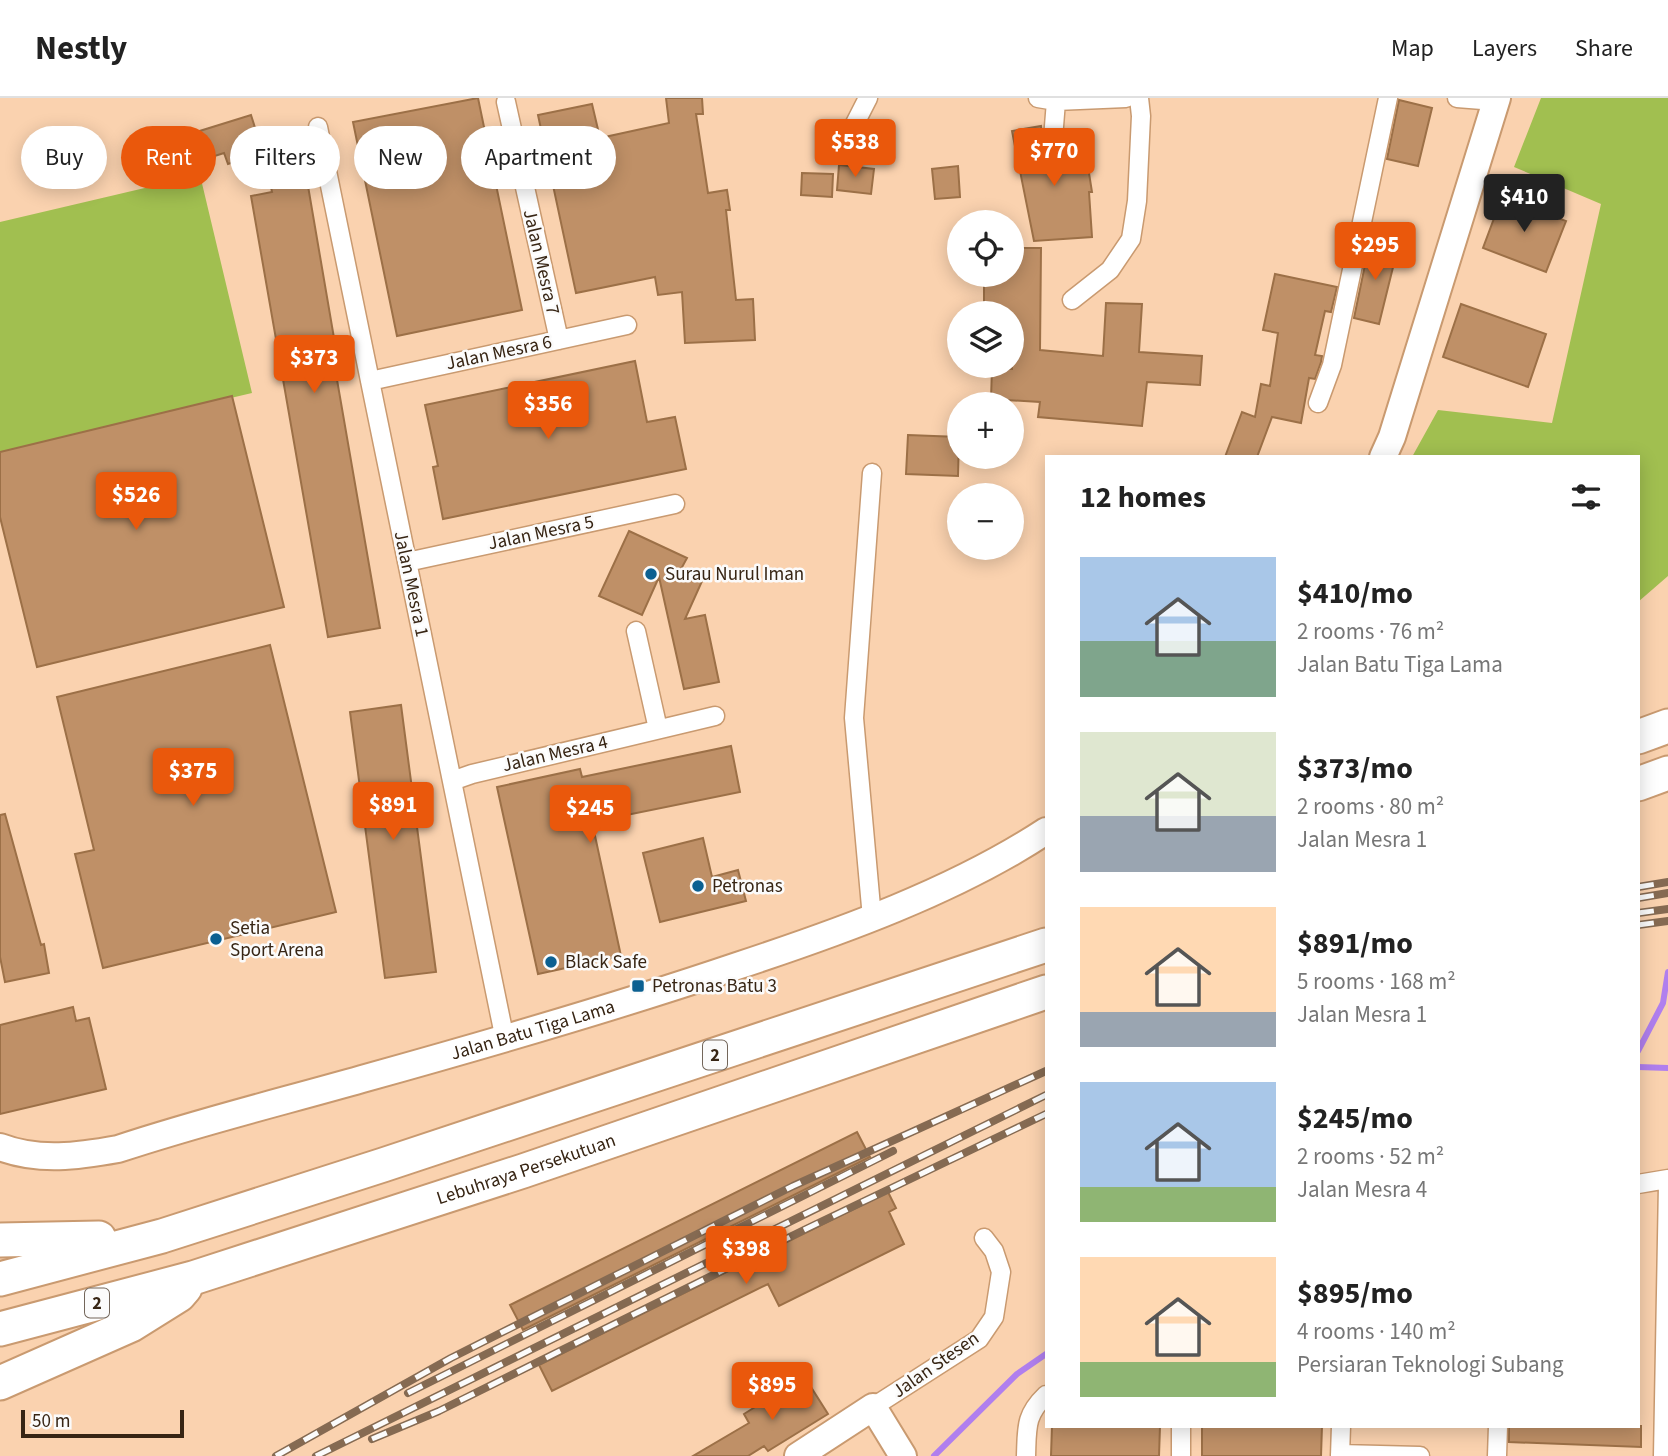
<!DOCTYPE html>
<meta charset="utf-8">
<style>
body{margin:0;font-family:"Source Sans 3",sans-serif;background:#f2f2f2;color:#222;height:100vh;display:flex;flex-direction:column;font-size:26px;white-space:nowrap}
*{box-sizing:border-box;margin:0}
p{font-size:23px;color:#767676}
.icon{flex:none;width:38px;height:38px;fill:none;stroke:currentColor;stroke-width:2;stroke-linecap:round;stroke-linejoin:round}
.map{position:relative;flex:1;overflow:hidden}
.panel{position:absolute;left:1045px;top:357px;width:595px;height:973px;display:flex;flex-direction:column;background:#fff;border-radius:0px;box-shadow:0 4px 18px #0003}
.panel>*{flex:none}
.top-card{position:absolute;left:21px;top:28px;width:665px;height:63px;display:flex;gap:14px}
.tools{position:absolute;left:947px;top:112px;display:grid;gap:14px}
.tools a{display:grid;place-items:center;width:77px;height:77px;border-radius:50%;background:#fff;box-shadow:0 4px 18px #0003;font-size:35px}
.scale{position:absolute;left:21px;bottom:18px;width:163px;box-sizing:border-box;padding-left:7px;border:4px solid #372514;border-top:0;font-size:19px;line-height:24px;white-space:nowrap;color:#372514;-webkit-text-stroke:5px #fbfbfb;paint-order:stroke}
.price{position:absolute;translate:-50% -60px;padding:0 16px;border-radius:7px;background:#ea580c;color:#fff;font-size:23px;line-height:46px;filter:drop-shadow(0 2px 4px #0008)}
.price::after{content:'';position:absolute;left:50%;top:42px;width:21px;height:16px;margin-left:-10px;background:inherit;clip-path:polygon(0 0,100% 0,50% 100%)}
.price.active{background:#222;color:#fff}
ul{padding:0;list-style:none}
li{display:flex;align-items:center;gap:21px;height:175px;padding:0 35px}
li span{display:grid;place-items:center;flex:none;width:196px;height:140px;border-radius:0px;color:#555}
li>.icon{margin-inline-start:auto}
span .icon{width:84px;height:84px;fill:#fffc;stroke-width:1}
li b{font-size:30px}
h2{display:flex;justify-content:space-between;align-items:center;height:84px;padding:0 35px;font-size:30px}
.tag{padding:0 24px;border-radius:32px;background:#fff;box-shadow:0 4px 18px #0003;font-size:24px;line-height:63px}
.tag.active{background:#ea580c;color:#fff}
header{display:flex;align-items:center;gap:42px;box-sizing:border-box;height:98px;padding:0 35px;background:#fff;border-bottom:2px solid #e0e0e0}
header strong{font-size:33px}
nav{display:flex;gap:38px;margin-inline-start:auto;font-size:24px}
.map>svg:first-child{display:block}
</style>
<header>
<strong>Nestly</strong>
<nav><a>Map</a><a>Layers</a><a>Share</a></nav>
</header>
<div class="map">
<svg width="1668" height="1358" viewBox="0 0 1668 1358">
<rect width="100%" height="100%" fill="#fad2af"/>
<path fill="#a1bf50" d="M1541 0H1668V478L1638 504V359H1412L1438 312 1552 325 1601 106 1514 69Z
M200 77 252 295 0 354V124Z"/>
<g fill="none" stroke-linecap="round" stroke-linejoin="round">
<path stroke="#b07fee" stroke-width="6" d="M1638 953 1663 905 1668 874
M1638 969 1668 970
M934 1358 1017 1276 1046 1256"/>
</g>
<path fill="#bf9067" stroke="#9c7047" stroke-width="2" d="M478 0 522 212 397 238 353 24Z
M666 0H702L703 16H696L708 95 727 92 730 112H726L736 202 753 201 755 242 685 245 682 194 658 197 655 179 576 195 538 17 592 6 600 40 669 25Z
M1399 2 1432 10 1418 68 1387 61Z
M251 17 263 55 228 66 224 55 199 63 190 36Z
M1041 28 1042 41 1046 56 1085 50 1092 94H1089L1092 139 1034 143 1012 33Z
M293 48 303 89 308 88 340 275 336 276 380 530 328 539 251 98 272 94 264 54Z
M839 67 874 71 871 96 837 92Z
M958 68 960 99 935 101 932 71Z
M802 75 833 76 832 99 801 97Z
M1502 99 1566 123 1546 174 1483 150Z
M1370 143 1398 149 1379 226 1354 220Z
M1012 150H1041L1040 252 1103 258 1106 205 1142 206 1139 254 1202 258 1200 287 1147 284 1142 328 1038 319 1040 304 991 301 992 270 1012 271V215H984V177H1012Z
M1275 176 1337 189 1331 214 1325 213 1315 257 1322 258 1321 264 1315 281 1309 280 1301 325 1272 319 1257 359H1225L1242 314 1255 319 1261 286 1270 288 1278 235 1263 232Z
M1461 206 1546 236 1528 289 1443 259Z
M635 263 647 324 675 319 686 371 443 421 433 369 438 368 425 307Z
M232 298 284 509 37 569 0 419V354Z
M908 337 959 339 958 378 906 376Z
M629 433 687 460 681 471 703 481 685 521 705 517 719 584 684 591 659 479 642 517 599 498Z
M270 547 336 814 103 870 75 756 94 752 57 599Z
M401 607 436 874 385 880 350 614Z
M731 648 740 694 592 724 621 858 538 876 497 689 580 671 582 679Z
M5 716 41 847 44 846 49 875 5 884 0 859V717Z
M703 740 712 779 738 772 746 803 660 824 643 755Z
M73 909 76 923 89 920 106 991 0 1016V927Z
M857 1034 870 1059 523 1232 510 1207Z
M888 1094 896 1110 889 1114 904 1146 779 1208 768 1186 552 1293 539 1267Z
M804 1278 828 1316 768 1353 764 1348 748 1358H693L749 1325 744 1316Z
M1052 1328H1160L1159 1358H1051Z
M1202 1328H1322L1321 1358H1202Z
M1509 1328H1641V1349L1509 1344Z"/>
<g fill="none" stroke-linecap="round" stroke-linejoin="round">
<g stroke="#c99a70" stroke-width="21">
<path id="street" d="M1038 0 1056 3 1126 0
M1457 0 1495 3
M506 4 559 242
M318 29 505 942
M1053 41 1056 3
M845 45 868 0
M1072 202 1110 172 1131 141 1137 103 1141 18 1139 0
M370 283 627 227
M1318 305 1332 267 1388 0
M872 375 854 620 872 820
M407 464 675 406
M636 533 658 631
M452 683 472 676 715 618
M1638 1086 1668 1081
M873 1309 979 1241 994 1219 1001 1174 994 1153 984 1140
M1181 1328V1358
M1340 1356 1420 1358
M1026 1358C1027 1330 1025 1317 1046 1297
M1340 1358 1341 1328
M1497 1358 1498 1328
M1663 1358 1668 1086"/>
</g>
<g stroke="#c99a70" stroke-width="30">
<g id="secondary">
<path d="M1383 359 1392 339 1497 0"/>
<path id="s1" d="M0 1049C39 1064 79 1058 118 1051 199 1024 281 1004 362 981 488 946 613 910 737 868 840 834 955 793 1046 733"/>
<path d="M798 1358 873 1309 903 1358"/>
</g>
</g>
<g stroke="#c99a70" stroke-width="37">
<g id="highway">
<path d="M1638 639 1668 628"/>
<path d="M1638 686 1668 675"/>
<path d="M0 1142 99 1140"/>
<path d="M0 1181 162 1138 383 1067 1046 847"/>
<path id="s2" d="M0 1231 193 1180 523 1073 1046 894"/>
<path d="M0 1285 131 1227 179 1197 185 1190"/>
</g>
</g>
<use href="#street" stroke="#fff" stroke-width="18"/>
<use href="#secondary" stroke="#fff" stroke-width="26"/>
<use href="#highway" stroke="#fff" stroke-width="33"/>
<g stroke="#856a52" stroke-width="8">
<path id="rail" d="M1638 789 1668 784
M1638 800 1668 795
M1638 815 1668 811
M1638 827 1668 823
M408 1295 893 1053
M372 1341 439 1313 806 1131 1046 1016
M276 1358 451 1260 793 1088 1046 973
M316 1358 1046 997"/>
</g>
<use href="#rail" stroke="#fbfbfb" stroke-width="5" stroke-dasharray="16" stroke-linecap="butt"/>
</g>
<g fill="#0c6091" stroke="#fbfbfb" stroke-width="2.5">
<circle cx="651" cy="476" r="7"/>
<circle cx="698" cy="788" r="7"/>
<circle cx="216" cy="841" r="7"/>
<circle cx="551" cy="864" r="7"/>
<rect x="631" y="881" width="14" height="14" rx="3.5"/>
</g>
<g text-anchor="middle" dominant-baseline="central" stroke-width="5" stroke-linejoin="round" paint-order="stroke">
<g fill="#fbfbfb" stroke="#726559" stroke-width="2">
<rect x="703" y="942.5" width="24" height="29" rx="5"/>
<rect x="85" y="1190.5" width="24" height="29" rx="5"/>
</g>
<g font-size="18" font-weight="bold" fill="#372514">
<text x="715" y="957">2</text>
<text x="97" y="1205">2</text>
</g>
<g font-size="19" fill="#372514" stroke="#fbfbfb">
<text transform="translate(541 164) rotate(77)">Jalan Mesra 7</text>
<text transform="translate(499 255) rotate(-12)">Jalan Mesra 6</text>
<text transform="translate(541 435) rotate(-12)">Jalan Mesra 5</text>
<text transform="translate(411 486) rotate(78)">Jalan Mesra 1</text>
<text transform="translate(555 656) rotate(-13)">Jalan Mesra 4</text>
<text stroke="none"><textPath href="#s1" startOffset="551">Jalan Batu Tiga Lama</textPath></text>
<text stroke="none"><textPath href="#s2" startOffset="550">Lebuhraya Persekutuan</textPath></text>
<text transform="translate(936 1267) rotate(-35)">Jalan Stesen</text>
</g>
<g font-size="19" fill="#372514" stroke="#fbfbfb" text-anchor="start">
<text x="665" y="476">Surau Nurul Iman</text>
<text x="712" y="788">Petronas</text>
<text x="230" y="830">Setia<tspan x="230" dy="22">Sport Arena</tspan></text>
<text x="565" y="864">Black Safe</text>
<text x="652" y="888">Petronas Batu 3</text>
</g>
</g>
</svg>
<div class="tools">
<a><svg class="icon" aria-label="locate" viewBox="0 0 24 24"><circle cx="12" cy="12" r="6"/><path d="M12 2v4M12 18v4M2 12h4M18 12h4"/></svg></a>
<a><svg class="icon" aria-label="layers" viewBox="0 0 24 24"><path d="M12 4l9 5-9 5-9-5zM3 14l9 5 9-5"/></svg></a>
<a>+</a>
<a>−</a>
</div>
<div class="scale">50 m</div>
<b class="price" style="left:855px;top:81px">$538</b>
<b class="price" style="left:1054px;top:90px">$770</b>
<b class="price active" style="left:1524px;top:136px">$410</b>
<b class="price" style="left:1375px;top:184px">$295</b>
<b class="price" style="left:314px;top:297px">$373</b>
<b class="price" style="left:548px;top:343px">$356</b>
<b class="price" style="left:136px;top:434px">$526</b>
<b class="price" style="left:193px;top:710px">$375</b>
<b class="price" style="left:393px;top:744px">$891</b>
<b class="price" style="left:590px;top:747px">$245</b>
<b class="price" style="left:746px;top:1188px">$398</b>
<b class="price" style="left:772px;top:1324px">$895</b>
<div class="top-card">
<a class="tag">Buy</a>
<a class="tag active">Rent</a>
<a class="tag">Filters</a>
<a class="tag">New</a>
<a class="tag">Apartment</a>
</div>
<section class="panel">
<h2>12 homes<svg class="icon" aria-label="filters" viewBox="0 0 24 24"><path d="M4 7h16M4 17h16"/><circle cx="9" cy="7" r="2"/><circle cx="15" cy="17" r="2"/></svg></h2>
<ul>
<li><span style="background:linear-gradient(#a9c7e8 60%,#7fa58c 0)"><svg class="icon" aria-label="home" viewBox="0 0 24 24"><path d="M3 11l9-7 9 7M6 9v11h12V9"/></svg></span><div><b>$410/mo</b><p>2 rooms · 76 m²</p><p>Jalan Batu Tiga Lama</p></div></li>
<li><span style="background:linear-gradient(#dfe7d0 60%,#9aa5b1 0)"><svg class="icon" aria-label="home" viewBox="0 0 24 24"><path d="M3 11l9-7 9 7M6 9v11h12V9"/></svg></span><div><b>$373/mo</b><p>2 rooms · 80 m²</p><p>Jalan Mesra 1</p></div></li>
<li><span style="background:linear-gradient(#ffd9b3 75%,#9aa5b1 0)"><svg class="icon" aria-label="home" viewBox="0 0 24 24"><path d="M3 11l9-7 9 7M6 9v11h12V9"/></svg></span><div><b>$891/mo</b><p>5 rooms · 168 m²</p><p>Jalan Mesra 1</p></div></li>
<li><span style="background:linear-gradient(#a9c7e8 75%,#8fb573 0)"><svg class="icon" aria-label="home" viewBox="0 0 24 24"><path d="M3 11l9-7 9 7M6 9v11h12V9"/></svg></span><div><b>$245/mo</b><p>2 rooms · 52 m²</p><p>Jalan Mesra 4</p></div></li>
<li><span style="background:linear-gradient(#ffd9b3 75%,#8fb573 0)"><svg class="icon" aria-label="home" viewBox="0 0 24 24"><path d="M3 11l9-7 9 7M6 9v11h12V9"/></svg></span><div><b>$895/mo</b><p>4 rooms · 140 m²</p><p>Persiaran Teknologi Subang</p></div></li>
</ul>
</section>
</div>
